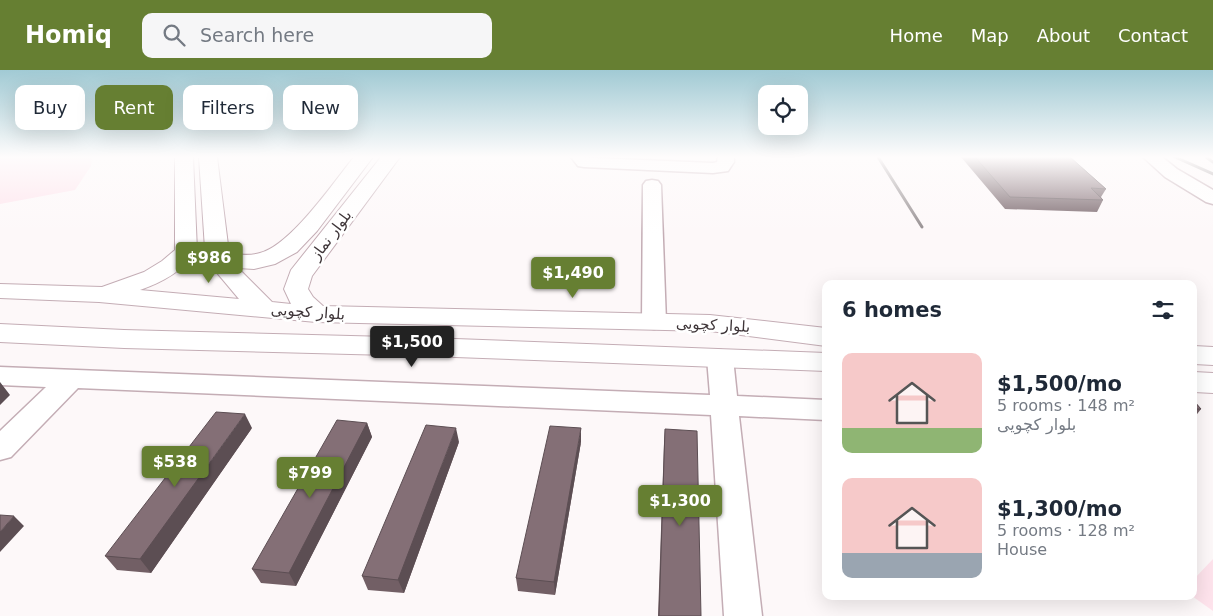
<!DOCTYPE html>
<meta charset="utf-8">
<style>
body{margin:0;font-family:"DejaVu Sans","Noto Sans Arabic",sans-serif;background:#f6f6f7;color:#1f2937;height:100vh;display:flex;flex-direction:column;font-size:19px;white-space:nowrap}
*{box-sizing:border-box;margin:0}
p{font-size:16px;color:#747a83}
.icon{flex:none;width:28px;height:28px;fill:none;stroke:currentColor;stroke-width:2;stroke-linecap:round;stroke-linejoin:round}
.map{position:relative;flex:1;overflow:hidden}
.panel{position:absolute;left:822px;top:210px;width:375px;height:320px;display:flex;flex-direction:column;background:#fff;border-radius:10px;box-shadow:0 5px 20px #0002}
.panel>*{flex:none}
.top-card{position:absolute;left:15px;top:15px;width:475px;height:45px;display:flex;gap:10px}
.tools{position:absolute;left:758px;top:15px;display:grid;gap:10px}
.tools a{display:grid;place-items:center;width:50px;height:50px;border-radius:10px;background:#fff;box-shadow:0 5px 20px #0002;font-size:25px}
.price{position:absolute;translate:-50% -42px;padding:0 11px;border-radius:5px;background:#667f32;color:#fff;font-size:16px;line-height:32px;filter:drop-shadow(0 1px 2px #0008)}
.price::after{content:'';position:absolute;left:50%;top:30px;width:15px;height:11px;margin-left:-8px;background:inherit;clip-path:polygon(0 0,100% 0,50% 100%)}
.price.current{background:#222;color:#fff}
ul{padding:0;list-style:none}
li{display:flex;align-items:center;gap:15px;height:125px;padding:0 20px}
li span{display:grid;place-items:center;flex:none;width:140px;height:100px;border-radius:10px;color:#555}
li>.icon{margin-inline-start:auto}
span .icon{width:60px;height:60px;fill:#fffc;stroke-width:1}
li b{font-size:21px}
h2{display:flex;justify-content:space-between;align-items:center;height:60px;padding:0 20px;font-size:21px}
.pill{padding:0 18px;border-radius:10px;background:#fff;box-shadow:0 5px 20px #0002;font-size:18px;line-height:45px}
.pill.current{background:#667f32;color:#fff}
header{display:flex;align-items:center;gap:30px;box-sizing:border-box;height:70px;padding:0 25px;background:#667f32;color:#fff}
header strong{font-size:24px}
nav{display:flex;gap:28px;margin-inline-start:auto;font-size:18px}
.search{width:350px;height:45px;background:#f6f6f7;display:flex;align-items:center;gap:12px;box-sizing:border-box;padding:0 18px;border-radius:10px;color:#747a83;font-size:19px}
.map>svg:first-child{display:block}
</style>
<header>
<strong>Homiq</strong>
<div class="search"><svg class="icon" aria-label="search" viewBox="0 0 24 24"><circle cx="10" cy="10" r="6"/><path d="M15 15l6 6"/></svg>Search here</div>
<nav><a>Home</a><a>Map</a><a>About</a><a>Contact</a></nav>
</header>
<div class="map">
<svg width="1213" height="546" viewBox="0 0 1213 546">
<rect width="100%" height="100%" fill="#fdf8f9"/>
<path fill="#fee3ec" d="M0 87H92L91 96 75 120 0 134Z
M1213 489V541L1192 526H1194V509Z"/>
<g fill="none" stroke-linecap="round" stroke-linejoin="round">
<g stroke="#c4adb5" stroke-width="3">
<path id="minor" d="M571 87 713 93 717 92 718 87H734V92L728 101 713 103 584 97 578 96Z
M1143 87H1162L1177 99 1213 120V134L1206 132 1165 107Z
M652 110 658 111 661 115 666 252 663 257 654 259 645 257 642 252 643 115 646 111Z
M720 280 729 282 733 288 737 326 826 330V350L739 346 762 546H724L711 345 78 318 11 387 0 390V361L46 317 0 315V297L710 325 707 288 711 282Z"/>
</g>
<g stroke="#c4adb5" stroke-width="2">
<path id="major" d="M175 87H193L197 181C183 201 163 212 140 220L239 229 218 204 205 179 199 87H217L229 183C239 185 250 186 260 183 291 175 333 113 354 87H373L317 161 297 182 275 194 254 199 238 198 272 232 291 234 284 219 291 200 381 87H400L312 206 308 219 313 227 323 236 710 245 826 258V276L710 261 316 252 99 232 0 228V214L102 217 144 202 162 191 175 180Z
M0 254 124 260 428 268 826 283V301L428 286 124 278 0 272Z
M1194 276 1213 277V295L1194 294Z
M1194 302 1213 303V323L1194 322Z"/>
</g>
<use href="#minor" fill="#fff" fill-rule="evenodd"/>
<use href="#major" fill="#fff" fill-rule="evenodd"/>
<path stroke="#918a8c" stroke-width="3" d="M878 87 922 157
M1175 87 1213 104
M1206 87 1213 92"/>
</g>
<path fill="#725f65" d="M961 87H1070L1106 119 1101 127 1103 130 1097 142 1005 139Z
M1194 331 1201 339 1194 348Z
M367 353 372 367 296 516 261 513 252 499Z
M252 358 151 503 117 500 105 486Z
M665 359 701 546H658L664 373Z
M459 372 404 523 368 520 362 506Z
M581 372 555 525 518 521 516 508Z"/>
<path fill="#5c4e53" d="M0 312 10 325 0 335Z
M245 344 252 358 151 503 140 489Z
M367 353 372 367 296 516 289 503Z
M456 358 459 372 404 523 398 510Z
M581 358V372L555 525 554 512Z
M14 446 24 456 0 482V462Z"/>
<path fill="#846f76" stroke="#5c4e53" d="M975 87H1070L1106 119 1091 118 1103 130 1010 127Z
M1194 331 1201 339H1194Z
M216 342 245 344 140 489 105 486Z
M337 350 367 353 289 503 252 499Z
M426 355 456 358 398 510 362 506Z
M550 356 581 358 554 512 516 508Z
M665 359 697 361 701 546H659Z
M0 445 14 446 0 462Z"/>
<linearGradient id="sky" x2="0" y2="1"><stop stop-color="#a1cad4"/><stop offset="0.53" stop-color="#fefcfc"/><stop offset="1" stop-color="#fefcfc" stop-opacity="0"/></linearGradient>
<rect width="1213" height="164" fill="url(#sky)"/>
<g text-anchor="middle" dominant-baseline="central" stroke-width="5" stroke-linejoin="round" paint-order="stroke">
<g font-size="15" fill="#3e3538" stroke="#fff">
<text transform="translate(331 165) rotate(-53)">بلوار نماز</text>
<text transform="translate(308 242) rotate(4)">بلوار کچویی</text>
<text transform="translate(713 255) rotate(3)">بلوار کچویی</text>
</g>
</g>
</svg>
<div class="tools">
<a><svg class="icon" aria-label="locate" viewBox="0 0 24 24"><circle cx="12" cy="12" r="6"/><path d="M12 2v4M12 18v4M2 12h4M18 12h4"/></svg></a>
</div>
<b class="price" style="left:209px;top:214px">$986</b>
<b class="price" style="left:573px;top:229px">$1,490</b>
<b class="price current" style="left:412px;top:298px">$1,500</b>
<b class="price" style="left:175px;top:418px">$538</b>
<b class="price" style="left:310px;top:429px">$799</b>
<b class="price" style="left:680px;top:457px">$1,300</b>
<div class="top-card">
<a class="pill">Buy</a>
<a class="pill current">Rent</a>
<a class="pill">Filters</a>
<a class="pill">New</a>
</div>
<section class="panel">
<h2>6 homes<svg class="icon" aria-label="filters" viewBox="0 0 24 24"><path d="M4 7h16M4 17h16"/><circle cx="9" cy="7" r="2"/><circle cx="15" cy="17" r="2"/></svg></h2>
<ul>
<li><span style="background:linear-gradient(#f6c9c9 75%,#8fb573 0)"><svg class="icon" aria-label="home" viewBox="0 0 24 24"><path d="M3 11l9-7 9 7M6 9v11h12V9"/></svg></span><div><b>$1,500/mo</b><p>5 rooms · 148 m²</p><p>بلوار کچویی</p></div></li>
<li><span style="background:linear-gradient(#f6c9c9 75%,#9aa5b1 0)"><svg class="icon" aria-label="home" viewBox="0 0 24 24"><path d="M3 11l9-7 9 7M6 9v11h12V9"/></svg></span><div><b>$1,300/mo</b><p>5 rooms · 128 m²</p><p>House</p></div></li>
</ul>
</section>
</div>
